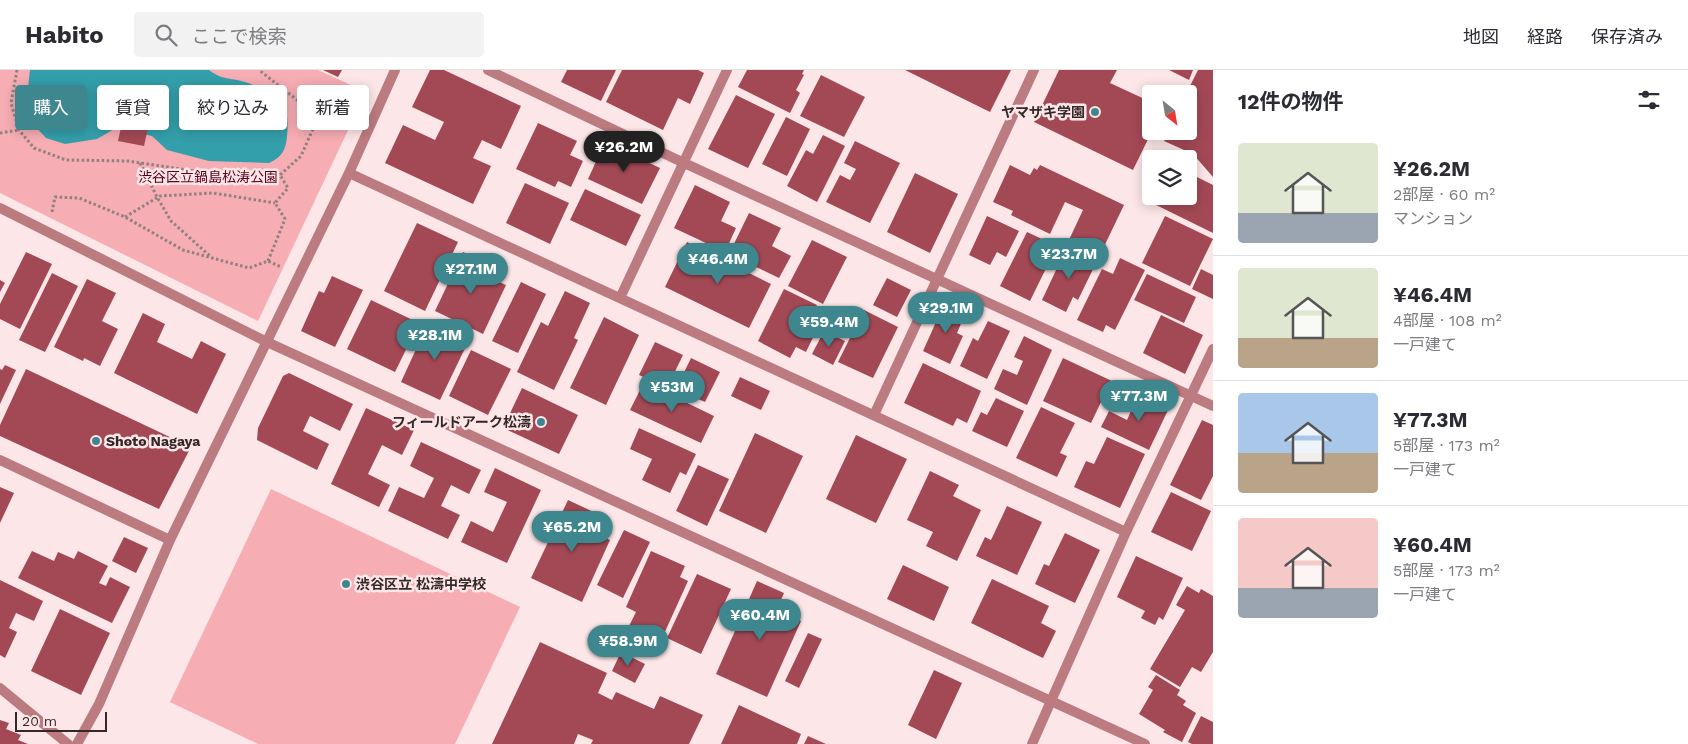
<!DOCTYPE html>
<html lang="ja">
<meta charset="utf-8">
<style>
body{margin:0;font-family:"Work Sans","Noto Sans JP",sans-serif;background:#f2f2f3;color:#2b2b33;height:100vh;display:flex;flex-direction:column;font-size:19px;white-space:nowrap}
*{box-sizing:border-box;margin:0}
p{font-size:16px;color:#7c7c81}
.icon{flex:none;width:28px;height:28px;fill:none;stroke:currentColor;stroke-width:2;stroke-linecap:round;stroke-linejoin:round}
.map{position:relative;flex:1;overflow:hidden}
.details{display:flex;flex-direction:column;background:#fff;width:475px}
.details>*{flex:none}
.banner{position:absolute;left:15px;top:15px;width:475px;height:45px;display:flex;gap:10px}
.needle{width:32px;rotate:150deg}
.fabs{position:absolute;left:1142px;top:15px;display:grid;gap:10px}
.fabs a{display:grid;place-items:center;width:55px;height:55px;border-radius:5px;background:#fff;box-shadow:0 2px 12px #0003;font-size:25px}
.scale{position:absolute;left:15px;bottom:12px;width:92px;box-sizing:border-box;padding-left:5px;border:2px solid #342728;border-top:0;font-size:14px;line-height:18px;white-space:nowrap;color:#342728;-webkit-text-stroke:4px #fce6e7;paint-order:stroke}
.price{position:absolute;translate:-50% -42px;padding:0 11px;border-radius:18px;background:#3f878e;color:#fff;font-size:16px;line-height:32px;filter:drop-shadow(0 1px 2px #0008)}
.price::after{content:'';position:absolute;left:50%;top:30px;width:15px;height:11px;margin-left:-8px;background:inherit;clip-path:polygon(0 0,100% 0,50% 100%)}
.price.current{background:#222;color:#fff}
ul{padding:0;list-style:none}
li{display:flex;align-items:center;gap:15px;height:125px;padding:0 25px}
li+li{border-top:1px solid #e1e1e2}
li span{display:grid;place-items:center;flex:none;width:140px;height:100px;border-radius:5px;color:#555}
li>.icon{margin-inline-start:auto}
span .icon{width:60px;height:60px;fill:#fffc;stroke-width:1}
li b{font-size:21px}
h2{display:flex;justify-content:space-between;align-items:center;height:60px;padding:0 25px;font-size:21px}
.chip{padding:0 18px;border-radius:5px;background:#fff;box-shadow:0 2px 12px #0003;font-size:18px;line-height:45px}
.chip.current{background:#3f878e;color:#fff}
header{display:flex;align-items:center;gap:30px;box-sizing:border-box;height:70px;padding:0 25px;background:#fff;border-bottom:1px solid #e1e1e2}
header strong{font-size:24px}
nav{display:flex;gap:28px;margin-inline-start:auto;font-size:18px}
.search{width:350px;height:45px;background:#f2f2f3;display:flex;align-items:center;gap:12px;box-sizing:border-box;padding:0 18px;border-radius:5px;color:#7c7c81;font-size:19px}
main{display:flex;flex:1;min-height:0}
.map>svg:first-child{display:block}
</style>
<header>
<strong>Habito</strong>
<div class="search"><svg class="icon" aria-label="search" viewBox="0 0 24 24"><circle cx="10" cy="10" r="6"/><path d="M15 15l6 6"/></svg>ここで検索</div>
<nav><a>地図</a><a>経路</a><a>保存済み</a></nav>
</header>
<main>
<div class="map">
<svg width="1213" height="674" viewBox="0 0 1213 674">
<rect width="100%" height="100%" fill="#fce6e7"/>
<path fill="#f6adb3" d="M0 0H318L366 22 258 251 0 123Z
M271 419 520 537 455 674H258L170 632Z"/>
<path fill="#339faa" d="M30 0H209C224 11 229 7 245 12 256 15 281 28 285 39 288 47 288 58 287 66 286 80 282 87 269 93L209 91 167 80 152 66 116 58 97 69 65 74 46 68 32 53 26 35Z"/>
<path fill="#a34955" d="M323 0H342L338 7Z
M430 0H444L521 36 501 79 482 70 473 88 491 96 473 134 385 93 403 55 435 70 444 52 412 37Z
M567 0H616L601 31 561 12Z
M622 0H698L704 3 690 34 678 28 663 60 606 32Z
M747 0H804L802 4 804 5 796 20 800 23 790 43 738 17Z
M905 0H1011L990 42Z
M1059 0H1117L1110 13 1151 32 1152 61 1133 100 1034 52Z
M1169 0H1193L1189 10Z
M1198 0H1213V107L1193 84 1164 71 1169 61H1189V24H1186Z
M821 5 865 27 844 67 800 46Z
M736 25 775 44 748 98 708 79Z
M129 45 145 49 144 53H149L144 76 118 71 123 48 128 49Z
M786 47 810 59 787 106 762 94Z
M538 53 577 71 570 85 583 91 571 117 558 111 555 117 516 99Z
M823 65 845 76 817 132 787 116 806 80 813 84Z
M855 71 900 93 870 153 826 132 840 105 850 110 856 99 844 93Z
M605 72 660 98 642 134 588 109Z
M1010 95 1030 105 1034 98 1037 100 1040 95 1124 135 1099 187 1068 172 1083 140 1065 132 1050 164 1011 145 1013 141 993 132Z
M915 103 958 124 930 183 887 162Z
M1189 103 1213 115V163L1152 133 1155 126H1189Z
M525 113 569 133 550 174 506 153Z
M695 115 730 132 721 151 736 158 725 182 674 158Z
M585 119 641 145 626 176 570 150Z
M749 143 781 158 772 176 791 186 779 208 729 184Z
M987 146 1019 161 1006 187 997 182 990 195 969 185Z
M1165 146 1213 169 1190 216 1142 193Z
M417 153 458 172 425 241 384 221Z
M1027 162 1057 176 1030 231 1000 216Z
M812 170 847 187 823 234 788 216Z
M687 172 771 214 749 258 665 217Z
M1066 179 1096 193 1078 230 1073 227 1066 242 1042 230Z
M26 182 52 194 20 259 0 249V234Z
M463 182 485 192 480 203 506 215 483 264 435 241Z
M1120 188 1145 200 1115 260 1106 255 1103 262 1077 250 1102 199 1113 204Z
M1201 199 1213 205V229L1192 219Z
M52 203 78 216 45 282 19 270Z
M1147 204 1196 227 1184 253 1134 230Z
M332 206 363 220 335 277 301 261 319 221 324 223Z
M887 208 911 220 897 247 873 235Z
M87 209 116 223 102 251 118 259 100 296 84 288 83 291 54 277Z
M0 210 5 213 0 222Z
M521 212 546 224 518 283 492 271Z
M784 219 817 235 812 244 822 249 806 282 796 277 790 288 758 271Z
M565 221 590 233 574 268 578 270 554 320 517 302 541 252 548 256Z
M371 230 419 253 395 302 347 279Z
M945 232 966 242 957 263 963 266 950 294 923 281Z
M864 240 898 257 873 308 838 292Z
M143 243 165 254 157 272 192 289 201 271 226 284 197 344 114 303Z
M1161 245 1203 265 1185 304 1143 283Z
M604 247 639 265 606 335 570 318Z
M429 251 469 270 440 330 401 312Z
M988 251 1010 261 987 309 960 296 973 268 978 271Z
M824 261 845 271 833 295 812 284Z
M1024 266 1052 280 1027 335 994 319 1003 299 1017 305 1023 291 1014 287Z
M655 272 683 285 667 318 639 305Z
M471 280 511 299 488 345 449 326Z
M691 288 720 302 705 332 676 319Z
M1063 288 1129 319 1120 339 1102 330 1091 353 1043 331Z
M923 293 981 321 967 353 957 348 953 356 904 333Z
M5 295 16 300 0 334V299L2 300Z
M26 299 191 377 159 439 0 366V355Z
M289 303 353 334 340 361 310 346 303 361 329 374 317 400 257 370 258 358 283 306Z
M740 307 770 321 761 340 731 326Z
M644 312 714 346 701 373 630 340Z
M522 318 578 345 559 384 503 358Z
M1139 323 1169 338 1149 380 1101 357 1109 341 1127 350Z
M996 328 1024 341 1007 377 972 361 981 342 987 345Z
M1041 337 1075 353 1060 383 1067 386 1057 407 1016 388Z
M366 338 414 360 402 385 382 375 368 404 390 415 379 437 331 414Z
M1202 350 1213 355V406L1201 430 1170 415Z
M639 358 696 384 686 405 680 402 670 423 642 410 652 389 630 379Z
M755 363 803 386 766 463 719 441Z
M856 365 907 389 876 453 826 429Z
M1107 367 1145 384 1120 438 1074 417 1086 391 1094 394Z
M421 372 481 400 469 424 451 415 441 436 460 445 448 469 388 441 399 417 424 428 434 408 410 396Z
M698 395 729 409 707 456 676 441Z
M495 398 541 420 507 493 461 472 471 451 493 462 507 432 484 422Z
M930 401 959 415 953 426 981 440 957 491 926 476 933 462 907 450Z
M0 417 14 423 0 453Z
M1171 422 1211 441 1192 481 1151 462Z
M568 430 598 444 590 461 610 470 582 532 531 508Z
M1007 436 1042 452 1017 505 976 486 985 467 991 470Z
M624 460 650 472 623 528 597 515Z
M1065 463 1100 480 1075 533 1035 514 1044 494 1049 496Z
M124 467 148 478 136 503 112 491Z
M32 481 54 491 58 482 74 489 78 481 108 496 99 513 106 516 110 507 130 517 112 553 18 508Z
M651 481 685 496 680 507 688 511 663 566 655 563 654 567 629 556 636 542 626 537Z
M1136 486 1183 508 1163 550 1159 547 1155 555 1141 548 1145 541 1117 527Z
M903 495 949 517 934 551 887 529Z
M697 504 731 519 701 584 667 568Z
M992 509 1049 536 1041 553 1056 561 1043 588 971 553Z
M0 510 43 531 34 551 16 543 9 558 17 562 5 588 0 585Z
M757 511 784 523 781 530 795 537 791 547 801 551 767 627 716 604Z
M1187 516 1199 523 1201 519 1213 526V582L1201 602 1192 597 1180 617 1150 599 1185 540 1176 535Z
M60 539 110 563 81 625 31 601Z
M808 563 822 569 799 618 785 611Z
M540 572 607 603 598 623 612 630 616 622 654 639 660 626 703 645 689 674H591L593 670 578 664 574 674H492Z
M621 582 645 594 635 613 612 601Z
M934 600 962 613 936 669 908 655Z
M1156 605 1180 620 1177 625 1186 631 1183 635 1196 643 1182 672 1163 662 1165 660 1139 644 1153 620 1148 617Z
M739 635 801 664 797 674H721Z
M1201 646 1213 652V674H1192L1188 672Z
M0 650 9 653 6 659 21 665 18 670 28 674H0Z
M808 666 826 674H804Z"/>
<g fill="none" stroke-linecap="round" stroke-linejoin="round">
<path stroke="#918081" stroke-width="3" stroke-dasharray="2.5 2.5" stroke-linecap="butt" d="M17 0 11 33 19 60 34 78 66 90 128 91 240 108 280 105 301 86 313 59 301 33 259 0
M0 63 19 60
M140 93 157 127 171 151 210 186
M52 142 55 127 79 128 125 147 183 180 249 198 268 191 281 197
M125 147 160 126 213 123 275 133
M268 191 285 149 275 133 288 118 280 105"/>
<path stroke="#bc7b80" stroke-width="10" d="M1032 674 1051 631"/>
<path stroke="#bc7b80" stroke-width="10" d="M488 0 682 92 1213 336
M349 103 1126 462
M0 138 267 272 1145 674
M620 228 727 0
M874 345 1034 0
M0 390 170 470
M0 618 68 674
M1051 631 1126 462 1213 279
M77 674 99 634 170 470 349 103 395 0"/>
</g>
<g fill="#3f878e" stroke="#fce6e7" stroke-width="2">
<circle cx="1095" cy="42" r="5"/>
<circle cx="541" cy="352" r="5"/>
<circle cx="96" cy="371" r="5"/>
<circle cx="346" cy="514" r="5"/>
</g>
<g text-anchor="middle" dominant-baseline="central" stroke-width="5" stroke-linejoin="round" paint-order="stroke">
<g font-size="14" font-weight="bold" fill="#342728" stroke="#fce6e7" text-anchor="end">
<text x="1085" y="42">ヤマザキ学園</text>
<text x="531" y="352">フィールドアーク松濤</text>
<text x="106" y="371" text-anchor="start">Shoto Nagaya</text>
<text x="356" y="514" text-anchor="start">渋谷区立 松濤中学校</text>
</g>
<g font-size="14" fill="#5b001b" stroke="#fce6e7">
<text x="208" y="107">渋谷区立鍋島松涛公園</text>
</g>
</g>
</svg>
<div class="fabs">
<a><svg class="needle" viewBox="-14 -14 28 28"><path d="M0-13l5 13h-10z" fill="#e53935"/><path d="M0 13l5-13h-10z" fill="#7c7c81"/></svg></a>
<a><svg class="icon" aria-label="layers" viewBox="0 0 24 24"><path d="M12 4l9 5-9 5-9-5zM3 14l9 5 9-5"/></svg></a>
</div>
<div class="scale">20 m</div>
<b class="price current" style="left:624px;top:103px">¥26.2M</b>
<b class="price" style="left:1069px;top:210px">¥23.7M</b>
<b class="price" style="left:718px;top:215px">¥46.4M</b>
<b class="price" style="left:471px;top:225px">¥27.1M</b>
<b class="price" style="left:946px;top:264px">¥29.1M</b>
<b class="price" style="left:829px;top:278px">¥59.4M</b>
<b class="price" style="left:435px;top:291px">¥28.1M</b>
<b class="price" style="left:672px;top:343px">¥53M</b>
<b class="price" style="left:1139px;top:352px">¥77.3M</b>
<b class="price" style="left:572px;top:483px">¥65.2M</b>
<b class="price" style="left:760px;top:571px">¥60.4M</b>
<b class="price" style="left:628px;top:597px">¥58.9M</b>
<div class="banner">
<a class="chip current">購入</a>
<a class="chip">賃貸</a>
<a class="chip">絞り込み</a>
<a class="chip">新着</a>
</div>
</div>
<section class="details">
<h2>12件の物件<svg class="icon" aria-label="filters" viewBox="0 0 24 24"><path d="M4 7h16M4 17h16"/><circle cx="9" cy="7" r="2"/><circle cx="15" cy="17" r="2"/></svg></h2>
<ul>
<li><span style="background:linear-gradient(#dfe7d0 70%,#9aa5b1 0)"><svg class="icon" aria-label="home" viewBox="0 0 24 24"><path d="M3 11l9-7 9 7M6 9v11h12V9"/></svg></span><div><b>¥26.2M</b><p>2部屋 · 60 m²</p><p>マンション</p></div></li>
<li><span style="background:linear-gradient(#dfe7d0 70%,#b9a48a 0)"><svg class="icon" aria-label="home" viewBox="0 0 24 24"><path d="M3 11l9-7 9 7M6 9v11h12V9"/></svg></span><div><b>¥46.4M</b><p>4部屋 · 108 m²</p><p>一戸建て</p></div></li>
<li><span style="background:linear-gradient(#a9c7e8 60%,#b9a48a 0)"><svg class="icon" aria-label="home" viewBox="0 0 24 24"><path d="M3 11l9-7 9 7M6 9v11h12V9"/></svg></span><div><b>¥77.3M</b><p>5部屋 · 173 m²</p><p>一戸建て</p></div></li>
<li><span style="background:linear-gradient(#f6c9c9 70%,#9aa5b1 0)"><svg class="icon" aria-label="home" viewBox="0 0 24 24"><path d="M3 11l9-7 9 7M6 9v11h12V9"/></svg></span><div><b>¥60.4M</b><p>5部屋 · 173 m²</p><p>一戸建て</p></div></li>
</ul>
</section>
</main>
